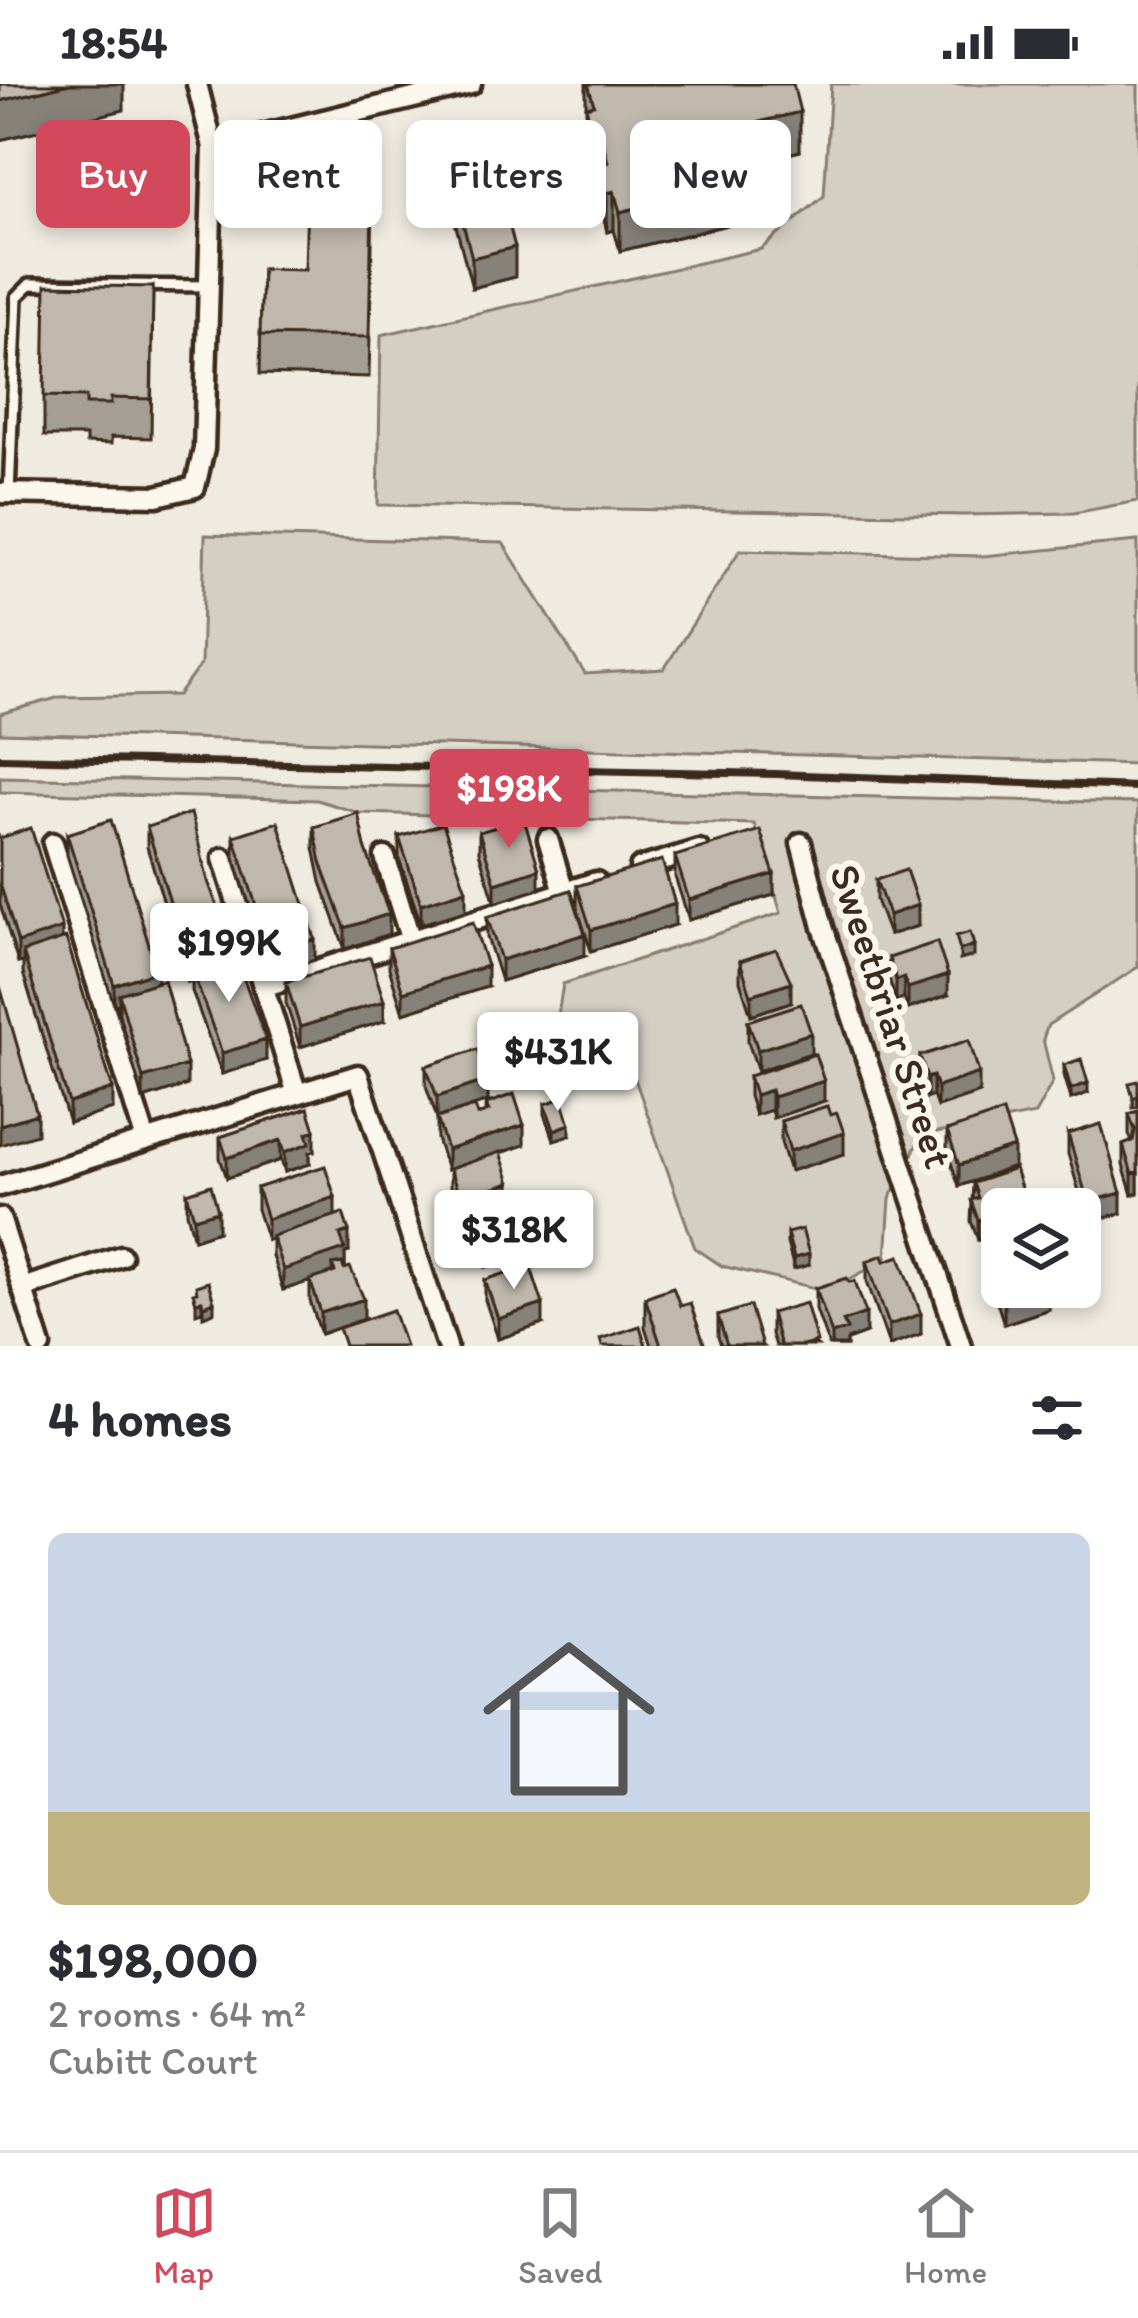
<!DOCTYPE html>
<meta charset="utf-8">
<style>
body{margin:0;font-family:Itim,sans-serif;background:#f7f7f7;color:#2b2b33;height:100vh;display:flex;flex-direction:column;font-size:45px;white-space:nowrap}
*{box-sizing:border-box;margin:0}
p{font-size:39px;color:#7c7c81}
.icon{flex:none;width:66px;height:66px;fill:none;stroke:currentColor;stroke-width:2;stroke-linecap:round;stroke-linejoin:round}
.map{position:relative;height:1262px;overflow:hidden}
.drawer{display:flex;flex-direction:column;background:#fff;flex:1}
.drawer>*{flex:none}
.top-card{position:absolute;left:36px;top:36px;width:1068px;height:108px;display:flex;gap:24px}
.tools{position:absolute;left:981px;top:1104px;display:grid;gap:24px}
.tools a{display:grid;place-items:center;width:120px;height:120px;border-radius:18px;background:#fff;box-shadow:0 6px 18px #0003;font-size:60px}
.price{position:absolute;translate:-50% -102px;padding:0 27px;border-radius:12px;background:#fff;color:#222;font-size:39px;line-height:78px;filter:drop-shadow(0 3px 6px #0008)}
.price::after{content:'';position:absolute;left:50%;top:72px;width:36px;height:27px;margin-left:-18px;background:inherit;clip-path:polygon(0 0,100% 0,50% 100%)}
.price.active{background:#d1495b;color:#fff}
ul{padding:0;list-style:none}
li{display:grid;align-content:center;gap:24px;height:636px;padding:0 48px}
li span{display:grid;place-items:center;height:372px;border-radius:18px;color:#555}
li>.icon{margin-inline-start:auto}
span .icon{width:216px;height:216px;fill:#fffc;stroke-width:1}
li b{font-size:51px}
h2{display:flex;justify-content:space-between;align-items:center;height:144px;padding:0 48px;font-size:51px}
.tag{padding:0 42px;border-radius:18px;background:#fff;box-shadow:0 6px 18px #0003;font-size:42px;line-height:108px}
.tag.active{background:#d1495b;color:#fff}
.status{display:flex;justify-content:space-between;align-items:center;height:84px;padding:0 60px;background:#fff;direction:ltr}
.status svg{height:33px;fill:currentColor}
.tab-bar{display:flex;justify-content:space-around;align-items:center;height:168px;border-top:3px solid #e1e1e2;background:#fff;font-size:33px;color:#7c7c81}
.tab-bar a{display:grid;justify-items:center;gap:6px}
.tab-bar .active{color:#d1495b}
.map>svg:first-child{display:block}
</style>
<div class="status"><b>18:54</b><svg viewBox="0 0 49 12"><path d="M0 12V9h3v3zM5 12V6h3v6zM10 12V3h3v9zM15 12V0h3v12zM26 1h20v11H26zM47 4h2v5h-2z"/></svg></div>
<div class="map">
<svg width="1138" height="1262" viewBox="0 0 1138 1262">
<rect width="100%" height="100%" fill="#f0ebe0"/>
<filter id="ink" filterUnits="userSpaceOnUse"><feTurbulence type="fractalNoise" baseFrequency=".00833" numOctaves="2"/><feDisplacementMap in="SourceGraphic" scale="24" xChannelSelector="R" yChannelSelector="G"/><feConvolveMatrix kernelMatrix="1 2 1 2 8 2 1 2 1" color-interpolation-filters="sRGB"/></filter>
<g filter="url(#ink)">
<path fill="#d5cec3" stroke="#887c70" stroke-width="3" d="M831 0H1138V417L1074 429 963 431 378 421 381 251 761 165 824 112Z
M205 451 503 459 585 590 664 585 740 466 983 472 1138 457V680L0 649V630L60 613 178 611 201 580Z
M0 693 1138 719V883L1048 941 1043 955 1053 997 1035 1030 921 1052 890 1115 886 1175 828 1207 722 1182 695 1164 631 984 577 969 558 931 563 900 781 829 754 740 359 729 317 716 0 708Z"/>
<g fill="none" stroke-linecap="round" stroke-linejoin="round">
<g stroke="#3b2a1e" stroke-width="18">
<path id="lane" d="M9 410 17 213 30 200 208 202"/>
</g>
<g stroke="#3b2a1e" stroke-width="27">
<path id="street" d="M213 63 471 0
M0 409 157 412 195 403 204 365 213 63 197 0
M548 755 564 808
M53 759 146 1057
M801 759 823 843 961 1262
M385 773 411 857
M223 774 297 1010
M640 784 699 766
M263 903 596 798
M0 1102 358 991 447 1262
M0 1134 41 1262
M22 1204 121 1172"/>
</g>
<use href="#lane" stroke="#fbf7ec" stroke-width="9"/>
<use href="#street" stroke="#fbf7ec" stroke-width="18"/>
<path stroke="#3b2a1e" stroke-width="8" d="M0 674 775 690 1138 703"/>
</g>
<path fill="#a59e95" stroke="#3b2a1e" stroke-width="3" d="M586 0H793L800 67 735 83 739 138 620 167 614 146 607 148 600 119V86L599 84 592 86 586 62Z
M440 50 515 193 472 204 440 80Z
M373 119 369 293 260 290 262 185 305 186Z
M153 203 151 354 111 353V360L86 359V352H44V312Z
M147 743 208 797 266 976 222 990 192 907V896L188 898 147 763Z
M314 743 365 763 389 850 345 865 321 798 314 764Z
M479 748 539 805 495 819 479 768Z
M67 750 157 898 187 1001 143 1015 119 930V920L114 921 67 771Z
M234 752 315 876 271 889 234 772Z
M399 753 466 827 421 840 399 774Z
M0 754 62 855 113 1025 69 1039 23 889V878L18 879 0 820Z
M675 772 774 811 689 836 675 793Z
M876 796 918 842 889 851 876 816Z
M577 802 675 841 591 867 577 823Z
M487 833 585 871 501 897 487 853Z
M389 864 487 903 403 929 389 884Z
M889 874 948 911 908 925 904 914 896 917 889 895Z
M740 877 791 918 751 931 740 897Z
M286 898 384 937 300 963 286 919Z
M748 937 811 969 758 987 748 958Z
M920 972 979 1009 937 1023 933 1012 927 1014 920 993Z
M1064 981 1088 1009 1071 1015 1064 991Z
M426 982 488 1017 437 1034 426 1002Z
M749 992 824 1017 773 1034 771 1026 755 1031 749 1012Z
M486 1020 524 1061 500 1069 510 1119 507 1120 508 1124 511 1123V1116L549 1162 486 1183 484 1176 477 1179 466 1149V1134L460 1136 450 1105V1085L447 1086 437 1055V1034L478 1031 486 1028Z
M545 1020 570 1051 554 1056 545 1030Z
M308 1024 315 1067 310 1068V1080L285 1088 281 1076 227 1094 220 1074V1053Z
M1138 1027V1109L1132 1111 1123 1081V1061L1132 1058 1129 1050V1030Z
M830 1031 844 1070 790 1087 781 1058V1037Z
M947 1047 1014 1083 959 1102 947 1067Z
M1068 1050 1121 1129 1088 1138 1068 1070Z
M973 1099 1026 1125H1002L1049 1225 1004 1240 995 1212V1192L996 1191 994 1186 987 1188 982 1171V1155L978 1156 971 1137Z
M257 1104 335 1131 349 1168 345 1169V1184L364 1235 321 1250 310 1217V1197L283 1206 272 1172V1154L267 1156 257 1125Z
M187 1109 218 1147 194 1155 187 1129Z
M787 1149 809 1181 794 1185 787 1159Z
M867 1177H885L921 1250 889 1261 867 1197Z
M485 1196 543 1240 498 1255 485 1216Z
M816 1204 866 1249 847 1256V1262H829L816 1225Z
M645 1213 680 1222 705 1262H651L645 1243Z
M771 1229 817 1262H775L771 1250Z
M718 1232 762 1262H721L718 1253Z"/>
<path fill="#868179" stroke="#3b2a1e" stroke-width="3" d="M69 0H124V26L0 56V17Z
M800 28V67L726 85V46Z
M599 44V84L592 86V46Z
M739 98V138L620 167V128Z
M614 107V146L607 148V109Z
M515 163V193L472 204V174Z
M539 785V805L495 819V799Z
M774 790V811L689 836V816Z
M466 806V827L421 840V820Z
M675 820V841L591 867V846Z
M918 821V842L889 851V831Z
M389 830V850L345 865V844Z
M62 844V865L23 868V878L18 879V859Z
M585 850V871L501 897V876Z
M315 855V876L271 889V869Z
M974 861V872L960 876V866Z
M232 863V884L192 886V896L188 898V877Z
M487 882V903L403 929V908Z
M157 887V907L119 910V920L114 921V901Z
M948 891V911L908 925V904Z
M904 894V914L896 917V896Z
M791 898V918L751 931V911Z
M384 917V937L300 963V943Z
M811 949V969L758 987V966Z
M266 956V976L222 990V969Z
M187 981V1001L143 1015V994Z
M979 989V1009L937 1023V1003Z
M933 992V1012L927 1014V994Z
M488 996V1017L437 1034V1013Z
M824 997V1017L773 1034V1013Z
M1088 999V1009L1071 1015V1005Z
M113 1005V1025L69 1039V1019Z
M771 1006V1026L755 1031V1011Z
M1138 1012V1023L1133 1024V1014Z
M37 1030V1050L0 1061V1041Z
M570 1040V1051L554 1056V1046Z
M524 1041V1061L447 1086V1066Z
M315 1046V1067L310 1068V1080L285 1088V1068L307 1049Z
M844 1049V1070L790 1087V1067Z
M281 1056V1076L227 1094V1074Z
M1014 1063V1083L959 1102V1081Z
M1138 1089V1109L1132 1111V1090Z
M510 1099V1119L468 1133 466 1128V1134L460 1136V1115Z
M1121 1109V1129L1088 1138V1118Z
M335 1113V1134L267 1156V1135Z
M218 1127V1147L194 1155V1134Z
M1002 1128V1148L978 1156V1136Z
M549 1142V1162L486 1183V1162Z
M349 1147V1168L345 1169V1186L333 1181V1190L283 1206V1186L340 1150Z
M484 1156V1176L477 1179V1158Z
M994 1165V1186L987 1188V1168Z
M809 1170V1181L794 1185V1174Z
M1049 1204V1225L1004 1240V1219Z
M364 1215V1235L321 1250V1229Z
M202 1217V1227L196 1229V1218Z
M214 1218V1228L203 1232V1222Z
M543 1220V1240L498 1255V1235Z
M866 1229V1249L847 1256V1262H832V1250L843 1237Z
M921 1230V1250L889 1261V1241Z"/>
<path fill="#c0b8ad" stroke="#3b2a1e" stroke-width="3" d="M0 0H69L0 17Z
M588 0H793L800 28 726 46 739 98 620 128 614 107 607 109 600 79 608 78 599 44 592 46 586 23 594 21Z
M482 39 515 163 472 174 440 50Z
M308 78 373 79 369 253 260 251 262 185 305 186Z
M46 201 153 203 151 315 111 314V320H86V313L44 312Z
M191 729 208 797 232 863 188 877 147 743Z
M358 729 365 763 389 830 345 844 321 778 314 743Z
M524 735 539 785 495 799 479 748Z
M111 736 157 887 114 901 67 750Z
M278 738 315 855 271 869 234 752Z
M443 740 466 806 421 820 399 753Z
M31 744 62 844 18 859 0 799V754Z
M760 746 774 790 689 816 675 772Z
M662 776 675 820 591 846 577 802Z
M906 786 918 821 889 831 876 796Z
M571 806 585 850 501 876 487 833Z
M473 838 487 882 403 908 389 864Z
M970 848 974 861 960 866 956 852Z
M66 854 113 1005 69 1019 23 868Z
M937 858 948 891 908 904 904 894 896 896 889 874Z
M776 865 791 898 751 911 740 877Z
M236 873 266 956 222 969 192 886Z
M370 873 384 917 300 943 286 898Z
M164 896 187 981 143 994 119 910Z
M0 902 37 1030 0 1041Z
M801 920 811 949 758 966 748 937Z
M969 956 979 989 937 1003 933 992 927 994 920 972Z
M478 965 488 996 437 1013 426 982Z
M815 970 824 997 773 1013 771 1006 755 1011 749 992Z
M1081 975 1088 999 1071 1005 1064 981Z
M1138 997V1012L1133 1014 1129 999Z
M514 1010 524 1041 447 1066 437 1034 475 1022 478 1031 489 1027 486 1020Z
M562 1014 570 1040 554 1046 545 1020Z
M827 1022 830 1031 837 1029 844 1049 790 1067 781 1037Z
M308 1024 315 1046 307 1049 310 1059 285 1068 281 1056 227 1074 220 1053Z
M1138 1027V1089L1132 1090 1123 1061 1133 1057 1135 1046 1129 1030Z
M1003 1028 1014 1063 959 1081 947 1047Z
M1101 1040 1121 1109 1088 1118 1068 1050Z
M500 1068 510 1099 460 1115 450 1085Z
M325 1082 335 1113 267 1135 257 1104Z
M1015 1085 1026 1120 1010 1125H1002V1128L978 1136 971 1116 978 1114 973 1099Z
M211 1101 218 1127 194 1134 187 1109Z
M537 1107 549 1142 486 1162 484 1156 477 1158 466 1128 505 1116 508 1124 513 1122 511 1116Z
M343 1129 349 1147 340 1150 345 1165 283 1186 272 1152Z
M1002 1144V1182H1000L994 1165 987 1168 982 1151Z
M802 1145 809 1170 794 1174 787 1149Z
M883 1171 885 1177 900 1172 921 1230 889 1241 867 1177Z
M342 1179 344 1185 350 1183 364 1215 321 1229 310 1196 335 1188 333 1181Z
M530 1181 543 1220 498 1235 485 1196Z
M1002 1190V1203L1049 1204 1004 1219 995 1192Z
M847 1194 849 1198 855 1197 866 1229 843 1237 847 1245 832 1250 816 1204Z
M208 1198 214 1218 203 1222 202 1217 196 1218 193 1209 197 1208 196 1202Z
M673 1203 680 1222 690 1219 705 1262H661L645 1213Z
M806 1219 817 1258 803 1262H780L771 1229Z
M750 1222 762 1262H727L718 1232Z
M393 1226 405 1262H345L339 1244Z
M640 1242 646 1262H602L600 1255Z"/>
</g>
<g text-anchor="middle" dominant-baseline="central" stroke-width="12" stroke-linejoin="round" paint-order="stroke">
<g font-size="42" fill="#3b2a1e" stroke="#fbf7ec">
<text transform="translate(892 932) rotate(72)">Sweetbriar Street</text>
</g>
</g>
</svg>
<div class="tools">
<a><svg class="icon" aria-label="layers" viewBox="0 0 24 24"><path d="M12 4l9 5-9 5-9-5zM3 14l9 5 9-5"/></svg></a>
</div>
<b class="price active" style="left:509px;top:767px">$198K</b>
<b class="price" style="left:229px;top:921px">$199K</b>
<b class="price" style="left:558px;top:1030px">$431K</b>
<b class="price" style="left:514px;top:1208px">$318K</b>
<div class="top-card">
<a class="tag active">Buy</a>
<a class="tag">Rent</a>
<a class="tag">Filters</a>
<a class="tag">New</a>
</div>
</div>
<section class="drawer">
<h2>4 homes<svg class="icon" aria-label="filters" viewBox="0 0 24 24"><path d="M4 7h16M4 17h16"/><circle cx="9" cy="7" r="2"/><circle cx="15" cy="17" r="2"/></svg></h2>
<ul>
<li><span style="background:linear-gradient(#c9d6e8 75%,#c2b280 0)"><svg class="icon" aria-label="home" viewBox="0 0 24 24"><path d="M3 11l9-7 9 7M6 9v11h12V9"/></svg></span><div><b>$198,000</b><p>2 rooms · 64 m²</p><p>Cubitt Court</p></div></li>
</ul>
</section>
<nav class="tab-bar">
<a class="active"><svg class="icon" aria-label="map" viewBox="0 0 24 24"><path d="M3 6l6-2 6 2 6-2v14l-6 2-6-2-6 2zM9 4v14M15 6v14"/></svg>Map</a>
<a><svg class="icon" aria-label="saved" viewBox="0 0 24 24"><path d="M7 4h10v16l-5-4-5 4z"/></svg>Saved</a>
<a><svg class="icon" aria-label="home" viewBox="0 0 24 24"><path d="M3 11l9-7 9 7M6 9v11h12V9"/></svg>Home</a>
</nav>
